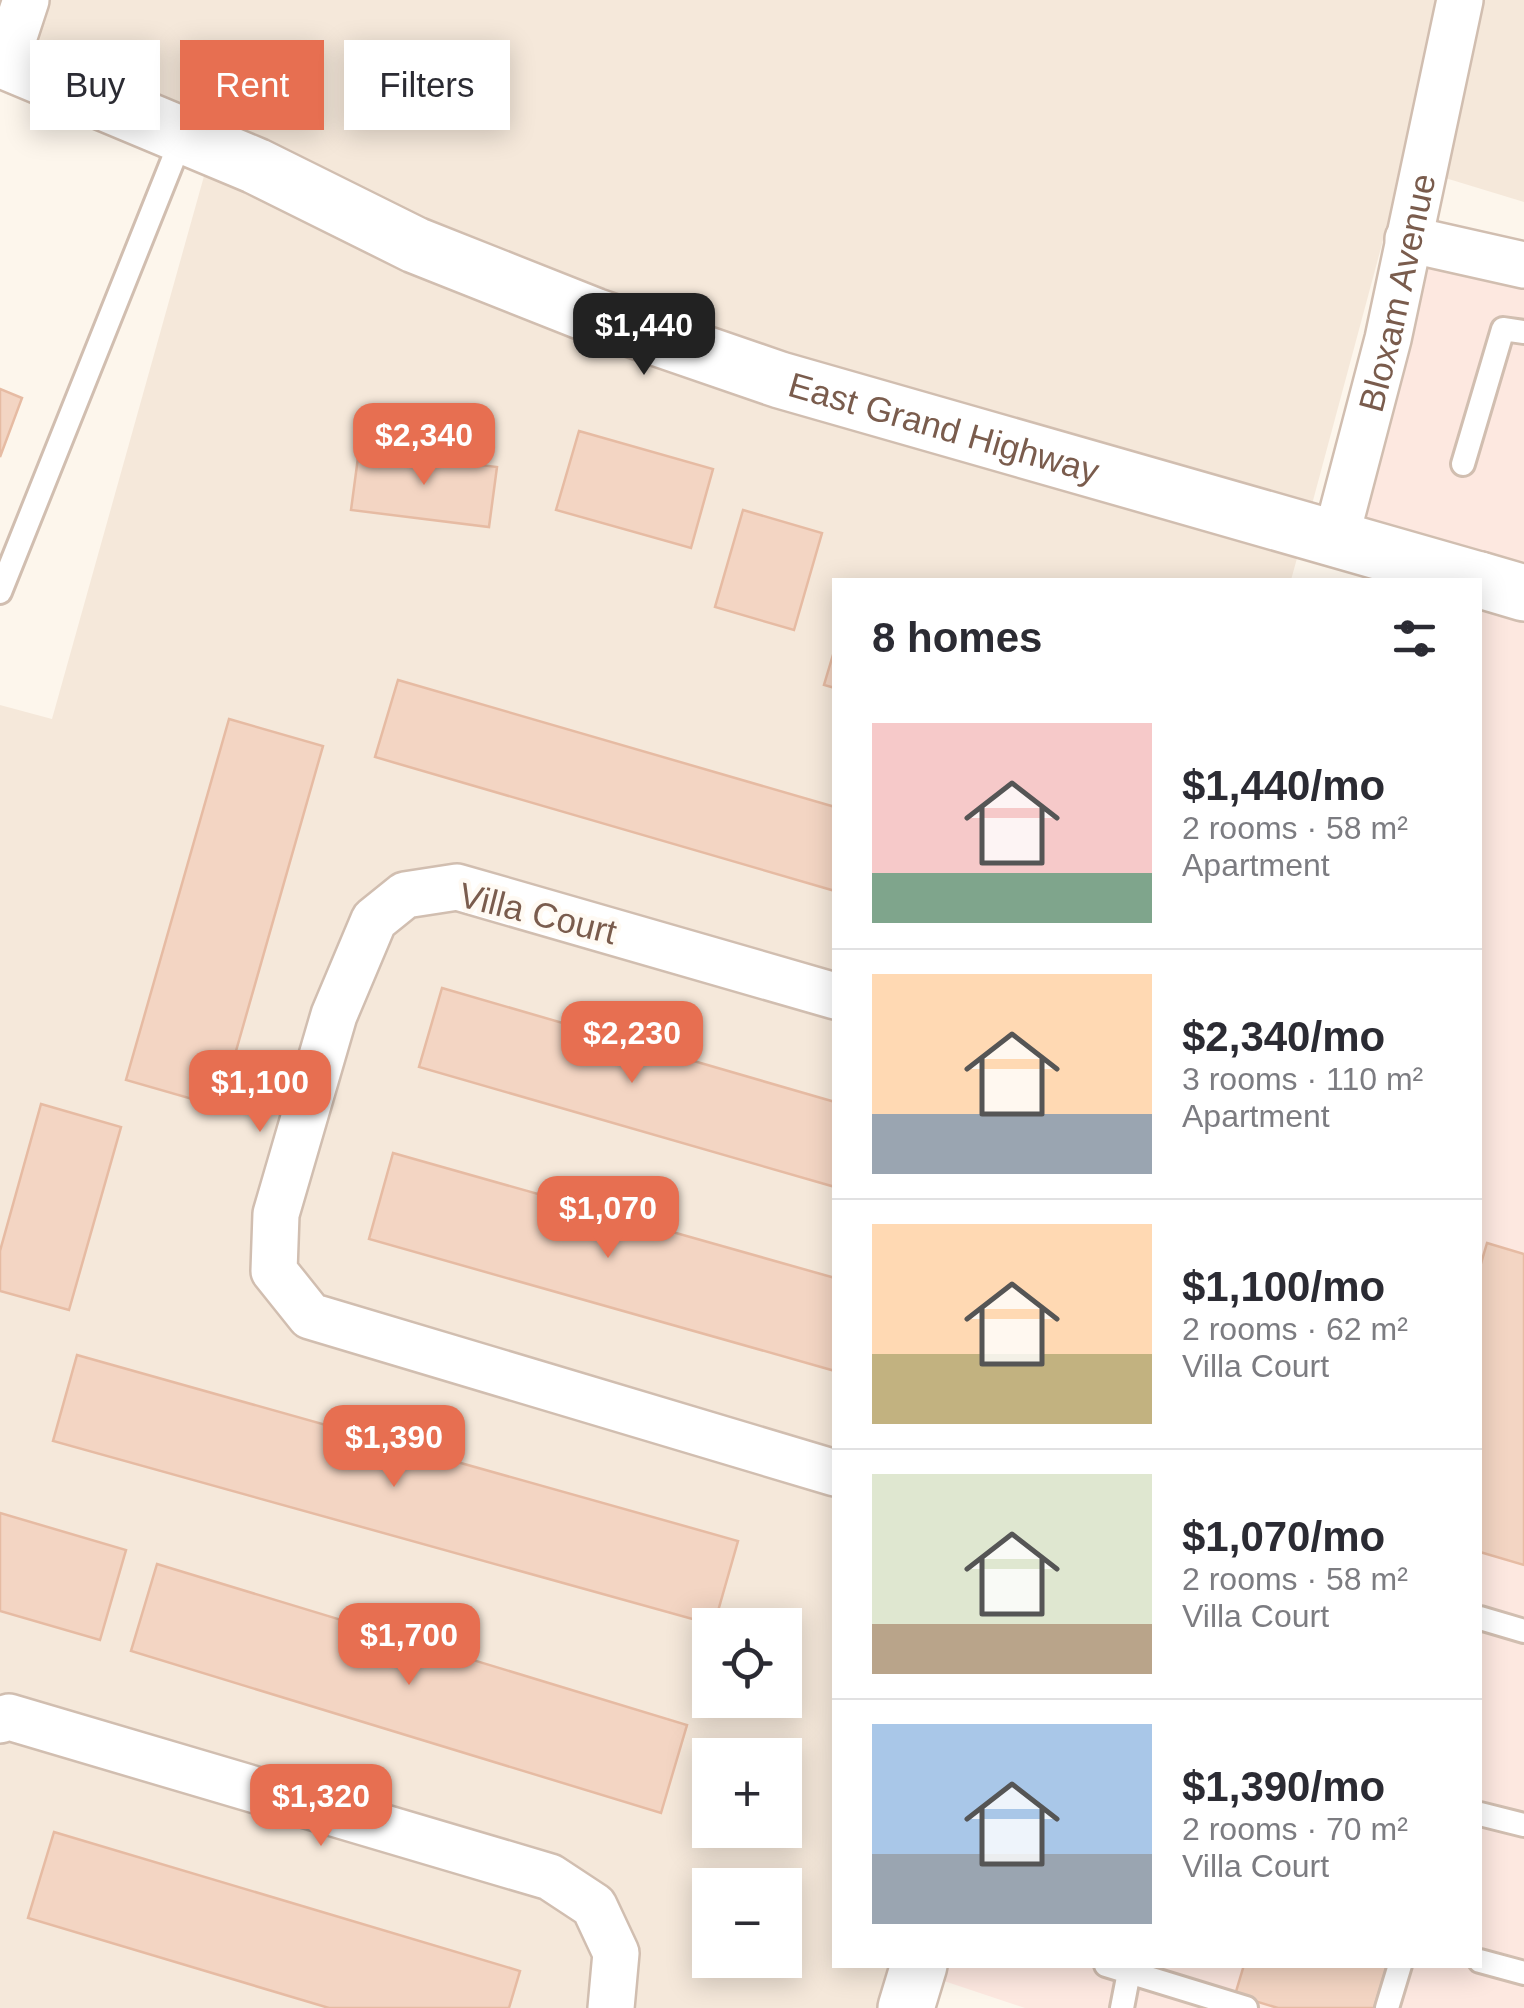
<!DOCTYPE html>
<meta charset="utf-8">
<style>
body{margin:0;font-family:Helvetica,sans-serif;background:#f7f7f7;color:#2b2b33;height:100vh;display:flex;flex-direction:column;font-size:38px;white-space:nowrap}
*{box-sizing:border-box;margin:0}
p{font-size:32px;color:#7c7c81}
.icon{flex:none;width:55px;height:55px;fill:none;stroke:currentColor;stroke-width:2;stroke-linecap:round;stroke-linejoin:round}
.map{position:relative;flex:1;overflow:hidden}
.drawer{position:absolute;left:832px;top:578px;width:650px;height:1390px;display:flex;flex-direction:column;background:#fff;border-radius:0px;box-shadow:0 5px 25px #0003}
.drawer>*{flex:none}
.top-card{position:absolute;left:30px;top:40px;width:652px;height:90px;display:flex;gap:20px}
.fabs{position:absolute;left:692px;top:1608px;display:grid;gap:20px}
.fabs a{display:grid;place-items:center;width:110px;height:110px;border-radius:0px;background:#fff;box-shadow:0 5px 25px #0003;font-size:50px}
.price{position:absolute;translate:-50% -85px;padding:0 22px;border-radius:20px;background:#e76f51;color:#fff;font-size:32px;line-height:65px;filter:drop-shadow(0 2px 5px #0008)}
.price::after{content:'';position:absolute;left:50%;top:60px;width:30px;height:22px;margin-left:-15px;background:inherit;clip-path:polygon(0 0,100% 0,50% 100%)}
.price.selected{background:#222;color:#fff}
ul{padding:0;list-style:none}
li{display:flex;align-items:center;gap:30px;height:250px;padding:0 40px}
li+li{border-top:2px solid #e1e1e2}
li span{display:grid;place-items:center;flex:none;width:280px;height:200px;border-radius:0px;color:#555}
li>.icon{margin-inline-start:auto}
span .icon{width:120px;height:120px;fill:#fffc;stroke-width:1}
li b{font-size:42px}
h2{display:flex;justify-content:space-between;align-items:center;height:120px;padding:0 40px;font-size:42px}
.tag{padding:0 35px;border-radius:0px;background:#fff;box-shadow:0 5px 25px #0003;font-size:35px;line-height:90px}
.tag.selected{background:#e76f51;color:#fff}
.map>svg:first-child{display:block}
</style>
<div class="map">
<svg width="1524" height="2008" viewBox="0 0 1524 2008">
<rect width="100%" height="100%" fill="#fdf6ec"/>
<path fill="#f5e8da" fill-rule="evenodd" d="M45 0H1440L1413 129 1311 508 787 359 423 224 31 48Z
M1480 0H1524V202L1442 177Z
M206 169 1299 551 1291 580H835V972L463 865 404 873 255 1272 835 1499V1965H898L885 2008H631L612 1896 15 1696 0 1697V705L52 719ZM710 1625H785V1700H710ZM710 1755H785V1830H710ZM710 1885H785V1960H710Z
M455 909 835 1019V1448L322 1296 295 1261 296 1216 353 1022 390 934 412 916Z
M7 1740 541 1898 579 1923 595 1959 590 2008H0V1742Z"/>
<path fill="#fde8e0" d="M1423 265 1524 288V570L1361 521Z
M1480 603 1524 617V2008H1025L935 1978 939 1965H1480Z"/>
<path fill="#f3d5c3" stroke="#e6bba3" stroke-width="2.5" d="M0 389 22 398 0 457Z
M579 431 713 469 691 548 556 510Z
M359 450 497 467 489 527 351 510Z
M743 510 822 533 794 630 715 607Z
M835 648V688L824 685Z
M398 680 835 807V891L375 757Z
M229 719 323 746 220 1107 126 1080Z
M442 988 835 1102V1187L419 1067Z
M41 1104 121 1127 69 1310 0 1291V1251Z
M393 1153 835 1278V1371L369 1239Z
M1487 1243 1524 1254V1565L1480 1552V1267Z
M77 1355 738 1541 714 1625 53 1441Z
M0 1513 126 1550 100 1640 0 1611Z
M157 1564 687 1725 661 1813 131 1651Z
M54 1832 520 1971 509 2008H329L28 1918Z
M1244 1965H1387L1374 2008H1278L1235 1995Z"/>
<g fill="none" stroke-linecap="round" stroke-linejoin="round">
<g stroke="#d1beb0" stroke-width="28">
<path id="service" d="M1463 464 1503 329 1524 332
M0 592 183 135
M1480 1618 1524 1631
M1480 1814 1524 1825
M1480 1961 1524 1973
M1106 1965 1246 2008
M1122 2008 1129 1972
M1387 2008 1400 1965"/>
</g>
<g stroke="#d1beb0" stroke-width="50">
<g id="minor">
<path d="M6 61 26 0"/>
<path d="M1408 239 1524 265"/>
<path id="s1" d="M1336 537 1388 339 1460 0"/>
<path d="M835 996 457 887 405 895 374 920 334 1015 276 1214 274 1271 310 1316 835 1473"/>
<path d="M0 1720 9 1717 550 1877 594 1906 616 1953 611 2008"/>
</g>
</g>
<g stroke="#d1beb0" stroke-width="60">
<g id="tertiary">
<path id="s2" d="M0 59 256 166 415 245 594 316 780 380 1479 580"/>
<path d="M1480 580 1524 593"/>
<path d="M906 2008 919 1965"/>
</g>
</g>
<use href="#service" stroke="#fff" stroke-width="22"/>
<use href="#minor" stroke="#fff" stroke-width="45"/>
<use href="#tertiary" stroke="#fff" stroke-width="55"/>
</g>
<g text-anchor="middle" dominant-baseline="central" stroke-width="9" stroke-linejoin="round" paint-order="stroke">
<g font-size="35" fill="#7a5c4d" stroke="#fffaf3">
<text stroke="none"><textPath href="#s1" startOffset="252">Bloxam Avenue</textPath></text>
<text stroke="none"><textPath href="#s2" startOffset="1015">East Grand Highway</textPath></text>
<text transform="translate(538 913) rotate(14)">Villa Court</text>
</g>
</g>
</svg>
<div class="fabs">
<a><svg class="icon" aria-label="locate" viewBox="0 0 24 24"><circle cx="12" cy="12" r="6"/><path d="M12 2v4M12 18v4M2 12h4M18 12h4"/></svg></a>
<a>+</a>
<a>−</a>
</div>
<b class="price selected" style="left:644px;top:378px">$1,440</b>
<b class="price" style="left:424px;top:488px">$2,340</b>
<b class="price" style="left:632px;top:1086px">$2,230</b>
<b class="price" style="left:260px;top:1135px">$1,100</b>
<b class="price" style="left:608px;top:1261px">$1,070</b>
<b class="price" style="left:394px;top:1490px">$1,390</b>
<b class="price" style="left:409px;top:1688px">$1,700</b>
<b class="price" style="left:321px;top:1849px">$1,320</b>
<div class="top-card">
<a class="tag">Buy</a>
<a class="tag selected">Rent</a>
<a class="tag">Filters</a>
</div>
<section class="drawer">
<h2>8 homes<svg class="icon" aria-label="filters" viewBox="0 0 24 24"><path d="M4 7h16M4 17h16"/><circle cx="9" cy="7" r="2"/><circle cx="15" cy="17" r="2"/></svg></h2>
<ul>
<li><span style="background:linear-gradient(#f6c9c9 75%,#7fa58c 0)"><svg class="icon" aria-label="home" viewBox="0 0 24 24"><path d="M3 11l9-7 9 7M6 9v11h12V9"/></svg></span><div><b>$1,440/mo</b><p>2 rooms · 58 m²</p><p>Apartment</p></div></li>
<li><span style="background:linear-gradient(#ffd9b3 70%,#9aa5b1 0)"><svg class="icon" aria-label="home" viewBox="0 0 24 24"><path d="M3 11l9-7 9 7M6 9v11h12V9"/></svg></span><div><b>$2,340/mo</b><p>3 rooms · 110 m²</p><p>Apartment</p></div></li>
<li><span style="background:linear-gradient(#ffd9b3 65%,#c2b280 0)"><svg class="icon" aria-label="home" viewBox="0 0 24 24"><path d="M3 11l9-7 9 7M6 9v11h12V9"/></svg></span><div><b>$1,100/mo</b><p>2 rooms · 62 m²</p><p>Villa Court</p></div></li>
<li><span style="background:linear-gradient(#dfe7d0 75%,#b9a48a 0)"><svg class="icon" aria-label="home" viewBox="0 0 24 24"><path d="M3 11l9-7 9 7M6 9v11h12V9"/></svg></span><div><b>$1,070/mo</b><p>2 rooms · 58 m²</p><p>Villa Court</p></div></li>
<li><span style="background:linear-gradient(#a9c7e8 65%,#9aa5b1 0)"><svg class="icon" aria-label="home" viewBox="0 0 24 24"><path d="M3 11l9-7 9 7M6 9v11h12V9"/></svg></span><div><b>$1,390/mo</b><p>2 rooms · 70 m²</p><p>Villa Court</p></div></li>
</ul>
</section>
</div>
